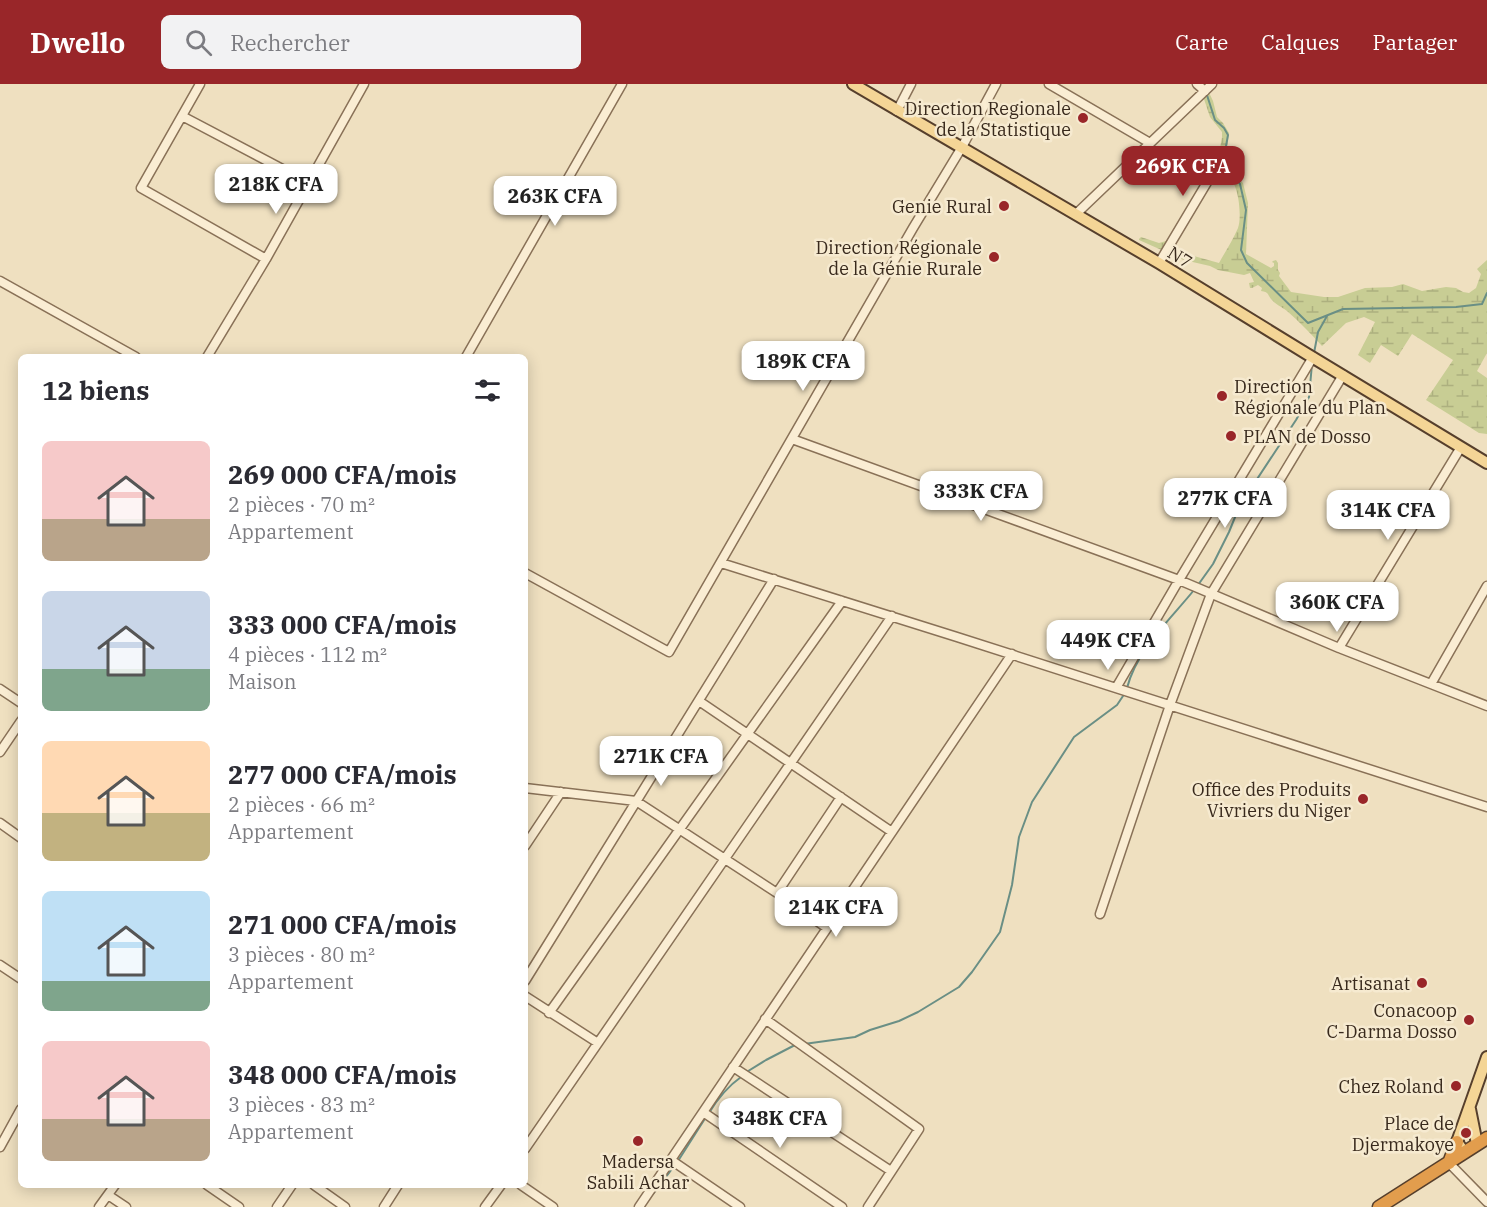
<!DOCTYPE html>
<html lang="fr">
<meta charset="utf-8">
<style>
body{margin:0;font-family:"IBM Plex Serif",serif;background:#f2f2f3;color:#2b2b33;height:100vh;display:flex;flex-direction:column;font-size:22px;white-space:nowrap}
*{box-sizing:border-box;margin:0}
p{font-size:20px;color:#7c7c81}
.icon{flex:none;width:33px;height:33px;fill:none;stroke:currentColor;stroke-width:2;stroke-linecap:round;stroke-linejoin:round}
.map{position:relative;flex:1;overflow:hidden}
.drawer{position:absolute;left:18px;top:270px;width:510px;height:834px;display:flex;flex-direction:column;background:#fff;border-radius:9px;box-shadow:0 3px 15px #0003}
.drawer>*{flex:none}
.price{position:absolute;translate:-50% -51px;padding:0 14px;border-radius:12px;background:#fff;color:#222;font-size:20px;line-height:39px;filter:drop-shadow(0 2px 3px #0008)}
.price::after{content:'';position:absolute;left:50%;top:36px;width:18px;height:14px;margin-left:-9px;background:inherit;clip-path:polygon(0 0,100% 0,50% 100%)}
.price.selected{background:#992629;color:#fff}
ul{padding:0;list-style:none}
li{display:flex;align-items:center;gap:18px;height:150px;padding:0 24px}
li span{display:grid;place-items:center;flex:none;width:168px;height:120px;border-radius:9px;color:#555}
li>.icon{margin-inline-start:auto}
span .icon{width:72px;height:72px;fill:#fffc;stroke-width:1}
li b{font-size:26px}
h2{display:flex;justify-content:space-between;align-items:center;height:72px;padding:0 24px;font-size:26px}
header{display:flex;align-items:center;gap:36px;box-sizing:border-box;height:84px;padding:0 30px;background:#992629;color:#fff}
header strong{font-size:28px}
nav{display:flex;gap:33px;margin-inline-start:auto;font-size:21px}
.search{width:420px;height:54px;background:#f2f2f3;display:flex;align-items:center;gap:15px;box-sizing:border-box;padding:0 21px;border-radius:9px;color:#7c7c81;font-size:22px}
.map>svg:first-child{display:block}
</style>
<header>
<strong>Dwello</strong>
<div class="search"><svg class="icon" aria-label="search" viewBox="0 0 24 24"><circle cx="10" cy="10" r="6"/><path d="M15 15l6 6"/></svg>Rechercher</div>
<nav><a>Carte</a><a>Calques</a><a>Partager</a></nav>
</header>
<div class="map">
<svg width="1487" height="1123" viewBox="0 0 1487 1123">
<defs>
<pattern id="wetland-marsh" width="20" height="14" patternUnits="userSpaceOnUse" patternTransform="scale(1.5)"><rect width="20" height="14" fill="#c8cd94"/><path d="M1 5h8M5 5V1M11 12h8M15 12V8" fill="none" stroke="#adb07f"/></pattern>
</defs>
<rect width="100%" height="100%" fill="#efe0c0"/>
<path fill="url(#wetland-marsh)" d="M1199 0H1205L1213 17 1217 33 1223 39 1229 49 1226 69 1225 82 1243 99 1248 119 1246 170 1271 184 1274 182V179L1272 178 1273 177 1276 176 1278 179V186L1280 189 1279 192 1291 208 1324 213H1338L1365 204 1392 203 1403 200 1422 207 1446 203 1456 204 1463 208 1469 209 1476 204 1481 190 1477 185 1487 176V269L1477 287 1487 294V350L1479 349 1426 316 1453 276 1412 250 1398 272 1381 261 1370 279 1358 271 1375 238 1364 233 1346 239 1322 262C1311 250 1300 238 1287 227 1282 223 1275 220 1271 215 1267 210 1269 208 1261 207L1262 204 1258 201 1252 204H1250L1249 199 1254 198 1250 189 1244 191 1218 186 1210 182 1184 176 1139 156V155L1141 153 1159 159 1166 157 1172 161 1174 165 1183 169 1219 179C1225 168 1233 156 1238 144 1242 133 1239 101 1229 93L1221 95 1217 91 1216 88 1222 53V48L1210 33Z"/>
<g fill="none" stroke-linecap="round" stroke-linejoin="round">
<path stroke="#6a8f85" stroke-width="2" d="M1206 8 1215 36 1224 44 1228 51 1222 85 1232 89 1240 100 1246 126 1241 166 1247 179 1308 239 1343 225 1456 223 1482 220 1487 209
M1314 269 1318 248 1327 232
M1198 501 1213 480 1229 448 1240 421 1296 336 1309 313 1312 280
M1127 604C1137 565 1170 536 1194 506
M804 960 855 953 870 946 899 937 918 928 959 903 972 888 1000 848 1012 801 1019 753 1032 718 1074 653 1117 621 1125 609
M745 989 766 976 795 961
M709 1029C718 1014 727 1003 741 993
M678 1077 706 1033
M653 1110 675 1081"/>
<g stroke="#897157" stroke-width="11">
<path id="minor" d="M200 0 141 104 266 175
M1049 0 1150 59
M1197 0 1205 7
M897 27 911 0
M182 32 309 99
M1076 130 1212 0
M1159 179 1215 85
M0 197 136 273
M207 273 266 175 364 0
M466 273 622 0
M792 355 1179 496 1339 564 1487 622
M721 479 957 553 1487 723
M525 489 669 568 913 144 962 63 996 0
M1339 564 1461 363
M1431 600 1487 502
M1116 604 1179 496 1313 273
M0 605 21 619
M699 617 892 748
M0 668 21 637
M525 704 636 717 777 809 827 844
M0 739 21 754
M525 762 561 708
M777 809 841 713
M1100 830 1170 621 1211 510 1343 291
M0 881 21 895
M525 897 774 495
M525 912 598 959
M549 929 842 517
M765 935 919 1045 868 1123
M733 983 891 1087
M703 1028 842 1123
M0 1063 21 1025
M525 1065 892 532
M671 1076 740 1123
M1449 1079 1487 1118
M207 1101 239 1123
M314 1101 345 1123
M521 1101 553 1123
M108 1111 126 1123
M99 1123 115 1101
M277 1123 292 1101
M384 1123 398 1101
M485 1123 501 1101
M639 1123 1012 570"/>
</g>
<g stroke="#563f2c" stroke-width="14">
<path id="major" d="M853 0 1159 179 1307 270 1487 379
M1470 1025 1477 1060
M1462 1065 1457 1058 1487 973"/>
</g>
<g stroke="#563f2c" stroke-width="15">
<path id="highway" d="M1449 1079 1457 1058
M1379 1123 1487 1054"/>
</g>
<use href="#minor" stroke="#faedd3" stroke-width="8"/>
<use href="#major" stroke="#f4d596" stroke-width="10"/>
<use href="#highway" stroke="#e29d4d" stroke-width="12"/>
</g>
<g fill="#992629" stroke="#f6ead0" stroke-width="2">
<circle cx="1083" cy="34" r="6"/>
<circle cx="1004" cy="122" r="6"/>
<circle cx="994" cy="173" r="6"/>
<circle cx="1222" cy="312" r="6"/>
<circle cx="1231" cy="352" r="6"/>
<circle cx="1363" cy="715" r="6"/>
<circle cx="1422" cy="899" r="6"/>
<circle cx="1469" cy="936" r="6"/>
<circle cx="1456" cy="1002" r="6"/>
<circle cx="1466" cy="1049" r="6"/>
<circle cx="638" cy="1057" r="6"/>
</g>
<g text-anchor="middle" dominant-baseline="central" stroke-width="5" stroke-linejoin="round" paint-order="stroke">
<g font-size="18" fill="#38291c" stroke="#f6ead0" text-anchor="end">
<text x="1071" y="24">Direction Regionale<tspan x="1071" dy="21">de la Statistique</tspan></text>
<text x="992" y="122">Genie Rural</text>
<text x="982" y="163">Direction Régionale<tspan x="982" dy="21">de la Génie Rurale</tspan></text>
<text x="1234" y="302" text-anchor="start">Direction<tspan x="1234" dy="21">Régionale du Plan</tspan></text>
<text x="1243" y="352" text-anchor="start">PLAN de Dosso</text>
<text x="1351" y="705">Office des Produits<tspan x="1351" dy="21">Vivriers du Niger</tspan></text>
<text x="1410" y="899">Artisanat</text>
<text x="1457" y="926">Conacoop<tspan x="1457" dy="21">C-Darma Dosso</tspan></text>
<text x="1444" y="1002">Chez Roland</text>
<text x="1454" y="1039">Place de<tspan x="1454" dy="21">Djermakoye</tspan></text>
<text x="638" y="1077" text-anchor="middle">Madersa<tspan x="638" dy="21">Sabili Achar</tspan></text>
</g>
<g font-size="18" fill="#38291c" stroke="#f6ead0">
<text transform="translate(1180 173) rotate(32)">N7</text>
</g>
</g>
</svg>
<b class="price selected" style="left:1183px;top:113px">269K CFA</b>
<b class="price" style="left:276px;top:131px">218K CFA</b>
<b class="price" style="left:555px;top:143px">263K CFA</b>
<b class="price" style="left:803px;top:308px">189K CFA</b>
<b class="price" style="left:981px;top:438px">333K CFA</b>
<b class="price" style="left:1225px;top:445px">277K CFA</b>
<b class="price" style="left:1388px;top:457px">314K CFA</b>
<b class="price" style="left:1337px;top:549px">360K CFA</b>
<b class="price" style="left:1108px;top:587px">449K CFA</b>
<b class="price" style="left:661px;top:703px">271K CFA</b>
<b class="price" style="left:836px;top:854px">214K CFA</b>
<b class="price" style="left:780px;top:1065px">348K CFA</b>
<section class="drawer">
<h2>12 biens<svg class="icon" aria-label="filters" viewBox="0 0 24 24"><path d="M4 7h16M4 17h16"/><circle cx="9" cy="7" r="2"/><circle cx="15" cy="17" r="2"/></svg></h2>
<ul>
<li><span style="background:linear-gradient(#f6c9c9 65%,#b9a48a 0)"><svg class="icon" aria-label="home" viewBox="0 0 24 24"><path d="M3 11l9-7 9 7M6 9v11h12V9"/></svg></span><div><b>269 000 CFA/mois</b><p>2 pièces · 70 m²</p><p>Appartement</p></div></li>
<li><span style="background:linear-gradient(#c9d6e8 65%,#7fa58c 0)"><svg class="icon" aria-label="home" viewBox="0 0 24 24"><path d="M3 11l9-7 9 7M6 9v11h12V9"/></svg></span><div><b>333 000 CFA/mois</b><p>4 pièces · 112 m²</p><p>Maison</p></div></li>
<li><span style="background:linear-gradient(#ffd9b3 60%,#c2b280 0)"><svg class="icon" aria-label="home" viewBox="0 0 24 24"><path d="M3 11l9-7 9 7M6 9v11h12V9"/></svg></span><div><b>277 000 CFA/mois</b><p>2 pièces · 66 m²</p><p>Appartement</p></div></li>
<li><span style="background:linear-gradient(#bfe0f5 75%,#7fa58c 0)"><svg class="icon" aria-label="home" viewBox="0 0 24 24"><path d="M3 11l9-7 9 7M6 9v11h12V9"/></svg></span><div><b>271 000 CFA/mois</b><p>3 pièces · 80 m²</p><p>Appartement</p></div></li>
<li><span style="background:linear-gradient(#f6c9c9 65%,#b9a48a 0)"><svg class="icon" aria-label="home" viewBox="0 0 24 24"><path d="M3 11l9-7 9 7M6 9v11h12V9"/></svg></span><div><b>348 000 CFA/mois</b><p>3 pièces · 83 m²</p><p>Appartement</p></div></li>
</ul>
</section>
</div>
